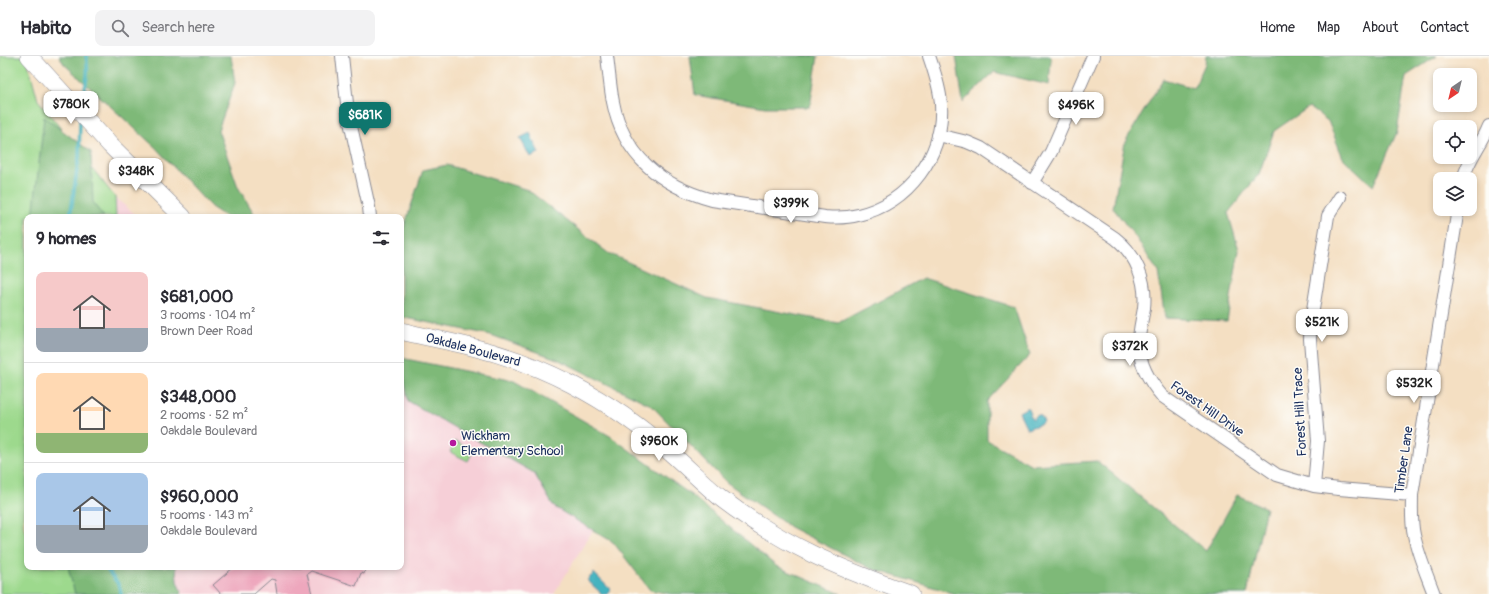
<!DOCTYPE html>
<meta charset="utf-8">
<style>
body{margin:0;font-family:Pangolin,sans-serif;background:#f2f2f3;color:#2b2b33;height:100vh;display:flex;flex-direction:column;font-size:15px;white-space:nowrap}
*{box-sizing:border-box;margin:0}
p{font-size:13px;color:#7c7c81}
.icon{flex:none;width:22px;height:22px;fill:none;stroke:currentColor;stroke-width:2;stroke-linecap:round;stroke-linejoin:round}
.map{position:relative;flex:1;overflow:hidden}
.drawer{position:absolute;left:24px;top:158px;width:380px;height:356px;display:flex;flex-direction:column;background:#fff;border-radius:8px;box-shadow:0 2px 6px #0003}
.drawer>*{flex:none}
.needle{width:26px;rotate:215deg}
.fabs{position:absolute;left:1433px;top:12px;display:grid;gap:8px}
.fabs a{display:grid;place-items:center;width:44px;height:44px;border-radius:8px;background:#fff;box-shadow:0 2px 6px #0003;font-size:20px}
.price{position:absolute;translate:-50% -34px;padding:0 9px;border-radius:8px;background:#fff;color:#222;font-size:13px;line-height:26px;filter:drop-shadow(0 1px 2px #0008)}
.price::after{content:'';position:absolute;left:50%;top:24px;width:12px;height:9px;margin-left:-6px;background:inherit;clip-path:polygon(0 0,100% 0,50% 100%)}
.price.on{background:#0f766e;color:#fff}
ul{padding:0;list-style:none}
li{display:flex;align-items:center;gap:12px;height:100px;padding:0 12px}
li+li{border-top:1px solid #e1e1e2}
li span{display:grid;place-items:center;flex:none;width:112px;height:80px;border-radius:8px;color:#555}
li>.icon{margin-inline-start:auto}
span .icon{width:48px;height:48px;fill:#fffc;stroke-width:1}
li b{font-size:17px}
h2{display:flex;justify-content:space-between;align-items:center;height:48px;padding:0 12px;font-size:17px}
header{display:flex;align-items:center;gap:24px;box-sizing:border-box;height:56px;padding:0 20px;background:#fff;border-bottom:1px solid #e1e1e2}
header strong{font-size:19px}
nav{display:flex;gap:22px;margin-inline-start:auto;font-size:14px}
.search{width:280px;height:36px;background:#f2f2f3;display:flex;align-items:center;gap:10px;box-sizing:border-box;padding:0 14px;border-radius:8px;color:#7c7c81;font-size:15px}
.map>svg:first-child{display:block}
</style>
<header>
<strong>Habito</strong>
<div class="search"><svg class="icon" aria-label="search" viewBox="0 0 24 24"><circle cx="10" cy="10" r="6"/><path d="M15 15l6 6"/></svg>Search here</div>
<nav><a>Home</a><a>Map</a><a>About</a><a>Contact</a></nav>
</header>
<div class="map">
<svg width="1489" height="538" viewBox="0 0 1489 538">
<rect width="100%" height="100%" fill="#fdfcf7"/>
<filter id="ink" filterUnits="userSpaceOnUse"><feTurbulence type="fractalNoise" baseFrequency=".025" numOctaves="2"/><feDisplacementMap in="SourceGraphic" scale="8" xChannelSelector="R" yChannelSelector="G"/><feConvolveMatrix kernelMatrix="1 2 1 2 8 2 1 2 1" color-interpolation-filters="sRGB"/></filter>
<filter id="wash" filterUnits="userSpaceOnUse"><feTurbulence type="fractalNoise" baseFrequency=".012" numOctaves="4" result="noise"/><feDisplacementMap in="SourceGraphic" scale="16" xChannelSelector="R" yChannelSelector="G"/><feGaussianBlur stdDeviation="0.9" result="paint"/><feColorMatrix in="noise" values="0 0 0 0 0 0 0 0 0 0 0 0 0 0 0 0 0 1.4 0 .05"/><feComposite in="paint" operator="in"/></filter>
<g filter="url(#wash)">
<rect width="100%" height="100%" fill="#f4dfc2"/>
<path fill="#f6cfd7" d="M115 141 138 161H116Z
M401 324 608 449 554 538H142L131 511H401Z"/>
<path fill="#9dd98d" stroke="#5c8476" d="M0 0H26L38 44 115 141 116 161H27V511H131L142 538H0Z
M455 385 473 395 468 405 450 396Z"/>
<path fill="#7eb978" stroke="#4c746b" d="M59 0H231L235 27 218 74 238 131 256 161H226L211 151 155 91 64 8Z
M690 0H818L810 51H765L695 39Z
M956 0H1049L1051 3 1049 29 994 16 963 46Z
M1206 0H1437L1406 20 1397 76 1373 130 1343 102 1328 65 1309 51 1274 75 1259 118 1228 157 1239 194 1227 265 1165 262 1158 216 1137 183 1113 152 1125 86 1163 23 1194 32 1205 8Z
M44 61 91 96 93 147 104 161H33Z
M447 109 528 134 608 197 707 242 838 267 923 222 1014 251 1030 299 987 345V384L1032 409 1097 405 1206 495 1237 439 1266 452 1247 538H956L872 513 790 471 726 426 651 349 557 303 491 279 401 261V180L423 114Z
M401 302 514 325 610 380 691 439 776 510 841 538H671L650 534 613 486 554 451 534 417 408 345Z
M68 511H176L177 525 182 538H75Z"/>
<path fill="#eeda9e" stroke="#84847e" d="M27 442V478C20 472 24 451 27 442Z"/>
<path fill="#44b3bf" stroke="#30718e" d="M530 77 539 97 530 101 520 82Z
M1026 352H1028L1032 363 1038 359 1041 360 1044 366 1043 367 1027 373 1019 356Z
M594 517 611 534 607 538H602L587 524Z"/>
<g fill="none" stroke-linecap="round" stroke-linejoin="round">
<path stroke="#44b3bf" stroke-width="3.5" d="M82 51C84 32 90 19 86 0
M70 161 79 101 80 65
M105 511 119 529 121 538"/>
</g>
<g id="blocks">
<path fill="#eea7bd" d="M234 511H363L362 513 365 514 364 518 361 517 356 530 311 515 307 518 312 538H277L275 524 271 523 254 538H221L213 529Z"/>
</g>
</g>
<g filter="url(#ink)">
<use href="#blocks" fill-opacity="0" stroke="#888790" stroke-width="1"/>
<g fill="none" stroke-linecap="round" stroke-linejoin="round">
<g stroke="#888790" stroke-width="14">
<path id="street" d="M342 0 348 57 369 151 370 161
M607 0C609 15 610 31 613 46 623 99 661 130 712 144L825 161C836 162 847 162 858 159 909 147 944 99 941 48 940 31 934 15 929 0
M938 79 967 86 981 92 1115 182C1136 198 1147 225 1144 252 1142 265 1138 277 1139 291 1140 310 1150 326 1162 340L1277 419 1314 430 1339 433 1412 439
M1463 123C1469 101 1481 90 1489 70
M1032 127 1051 96 1093 0
M1314 430 1318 385 1310 283 1311 266 1328 160 1340 141
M1434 538C1427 519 1418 499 1414 479 1411 466 1412 452 1412 439L1458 153"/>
</g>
<g stroke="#888790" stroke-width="18">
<path id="secondary" d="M29 0 110 89 183 161
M401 275C425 281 448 285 472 291 506 299 540 312 571 328 608 347 642 371 673 399 689 413 705 429 722 443 782 489 841 513 911 538"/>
</g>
<use href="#street" stroke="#fff" stroke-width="12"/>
<use href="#secondary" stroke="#fff" stroke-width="17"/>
</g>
</g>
<circle fill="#b5179e" stroke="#fdfcf7" stroke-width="1.5" cx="453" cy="387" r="4"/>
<g text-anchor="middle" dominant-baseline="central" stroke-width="3" stroke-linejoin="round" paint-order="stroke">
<g font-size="13" fill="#1b2f5e" stroke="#fdfcf7">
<text transform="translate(473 294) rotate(15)">Oakdale Boulevard</text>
<text transform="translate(1207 353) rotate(35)">Forest Hill Drive</text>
<text transform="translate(1300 356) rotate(-93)">Forest Hill Trace</text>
<text transform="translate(1404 404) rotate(-82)">Timber Lane</text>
</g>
<g font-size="13" fill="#1b2f5e" stroke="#fdfcf7" text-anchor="start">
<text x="461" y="380">Wickham<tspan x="461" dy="15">Elementary School</tspan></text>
</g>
</g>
</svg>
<div class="fabs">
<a><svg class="needle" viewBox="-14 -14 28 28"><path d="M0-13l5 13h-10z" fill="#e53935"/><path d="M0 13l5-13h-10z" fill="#7c7c81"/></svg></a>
<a><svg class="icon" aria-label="locate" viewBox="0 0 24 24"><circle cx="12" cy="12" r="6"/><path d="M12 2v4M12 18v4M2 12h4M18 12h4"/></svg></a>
<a><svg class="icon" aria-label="layers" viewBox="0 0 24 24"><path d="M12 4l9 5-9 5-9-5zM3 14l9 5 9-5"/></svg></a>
</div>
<b class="price" style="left:71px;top:69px">$780K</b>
<b class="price" style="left:1076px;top:70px">$496K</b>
<b class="price on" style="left:365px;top:80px">$681K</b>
<b class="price" style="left:136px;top:136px">$348K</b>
<b class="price" style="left:791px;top:168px">$399K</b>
<b class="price" style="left:1322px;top:287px">$521K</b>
<b class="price" style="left:1130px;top:311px">$372K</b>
<b class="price" style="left:1414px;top:348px">$532K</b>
<b class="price" style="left:659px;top:406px">$960K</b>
<section class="drawer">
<h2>9 homes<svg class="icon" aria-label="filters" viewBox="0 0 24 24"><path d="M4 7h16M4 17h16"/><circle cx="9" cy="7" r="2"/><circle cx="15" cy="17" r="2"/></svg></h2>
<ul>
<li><span style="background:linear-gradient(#f6c9c9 70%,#9aa5b1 0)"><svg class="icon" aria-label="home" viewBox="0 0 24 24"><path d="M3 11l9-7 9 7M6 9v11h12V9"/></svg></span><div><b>$681,000</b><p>3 rooms · 104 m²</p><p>Brown Deer Road</p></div></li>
<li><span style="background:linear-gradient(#ffd9b3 75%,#8fb573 0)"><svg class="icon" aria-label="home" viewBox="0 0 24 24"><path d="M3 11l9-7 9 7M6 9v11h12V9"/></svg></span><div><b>$348,000</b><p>2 rooms · 52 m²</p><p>Oakdale Boulevard</p></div></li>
<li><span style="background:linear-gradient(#a9c7e8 65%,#9aa5b1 0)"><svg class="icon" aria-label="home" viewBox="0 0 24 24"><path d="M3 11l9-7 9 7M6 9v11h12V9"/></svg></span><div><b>$960,000</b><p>5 rooms · 143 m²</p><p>Oakdale Boulevard</p></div></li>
</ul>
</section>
</div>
